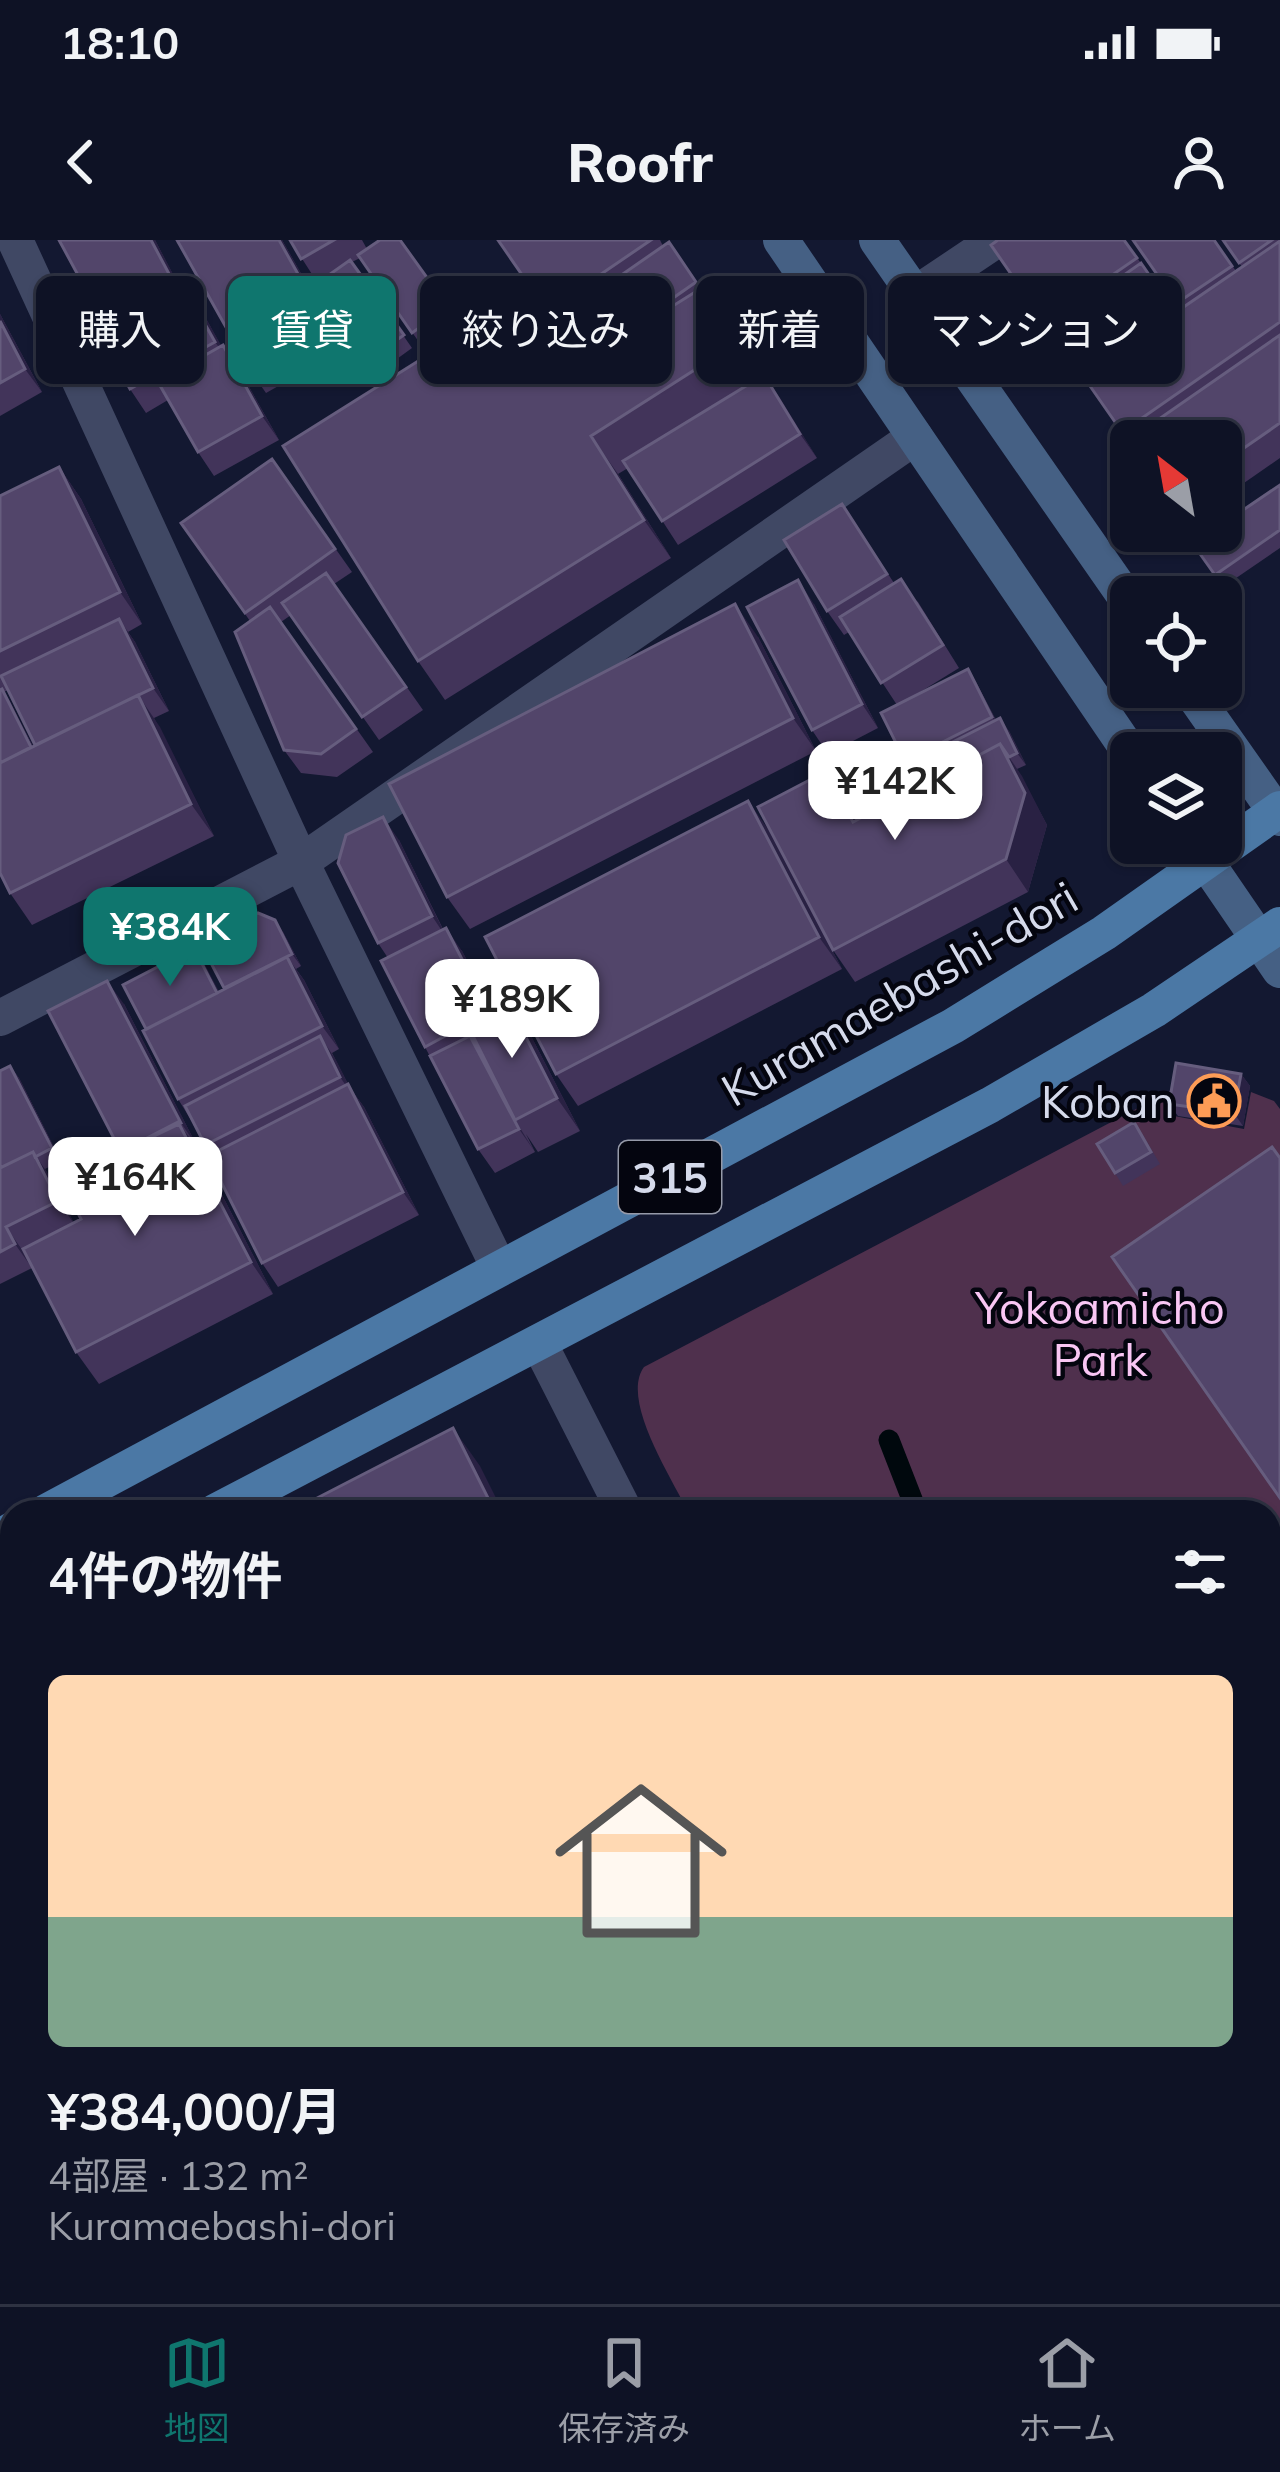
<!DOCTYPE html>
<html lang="ja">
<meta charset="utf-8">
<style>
body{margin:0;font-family:Mulish,"Noto Sans JP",sans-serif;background:#171b2d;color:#f1f3f6;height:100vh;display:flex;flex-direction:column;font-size:45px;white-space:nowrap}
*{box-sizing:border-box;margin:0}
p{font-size:39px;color:#9b9ea7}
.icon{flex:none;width:66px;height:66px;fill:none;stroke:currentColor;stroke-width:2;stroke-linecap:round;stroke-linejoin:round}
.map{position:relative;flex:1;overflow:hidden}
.sheet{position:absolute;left:0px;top:1260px;width:1281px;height:804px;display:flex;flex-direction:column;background:#0e1225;border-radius:36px 36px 0 0;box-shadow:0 3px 9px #0004,0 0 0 3px #2e3242}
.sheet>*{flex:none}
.banner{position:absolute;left:36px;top:36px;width:1209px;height:108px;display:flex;gap:24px}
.needle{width:78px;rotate:329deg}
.buttons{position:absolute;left:1110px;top:180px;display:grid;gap:24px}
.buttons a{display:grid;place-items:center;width:132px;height:132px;border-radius:18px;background:#0e1225;box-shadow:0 3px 9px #0004,0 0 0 3px #2e3242;font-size:60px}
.price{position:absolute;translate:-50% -102px;padding:0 27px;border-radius:24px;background:#fff;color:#222;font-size:39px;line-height:78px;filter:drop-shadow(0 3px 6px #0008)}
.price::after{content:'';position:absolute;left:50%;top:72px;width:36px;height:27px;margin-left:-18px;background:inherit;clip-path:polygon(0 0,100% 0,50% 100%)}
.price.active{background:#0f766e;color:#fff}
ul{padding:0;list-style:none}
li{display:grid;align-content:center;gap:24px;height:636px;padding:0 48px}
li+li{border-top:3px solid #2e3242}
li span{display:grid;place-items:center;height:372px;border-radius:18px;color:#555}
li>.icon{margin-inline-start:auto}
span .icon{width:216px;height:216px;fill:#fffc;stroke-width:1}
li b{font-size:51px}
h2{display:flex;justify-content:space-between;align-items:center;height:144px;padding:0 48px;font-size:51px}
.tag{padding:0 42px;border-radius:18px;background:#0e1225;box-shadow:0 3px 9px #0004,0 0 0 3px #2e3242;font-size:42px;line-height:108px}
.tag.active{background:#0f766e;color:#fff}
.status{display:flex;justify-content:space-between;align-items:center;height:84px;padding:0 60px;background:#0e1225;direction:ltr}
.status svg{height:33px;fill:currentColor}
header{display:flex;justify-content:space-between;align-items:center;height:156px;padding:0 48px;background:#0e1225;font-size:54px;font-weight:800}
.dock{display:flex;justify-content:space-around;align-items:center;height:168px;border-top:3px solid #2e3242;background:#0e1225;font-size:33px;color:#9b9ea7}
.dock a{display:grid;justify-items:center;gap:6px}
.dock .active{color:#0f766e}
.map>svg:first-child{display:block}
</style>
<div class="status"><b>18:10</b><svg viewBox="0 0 49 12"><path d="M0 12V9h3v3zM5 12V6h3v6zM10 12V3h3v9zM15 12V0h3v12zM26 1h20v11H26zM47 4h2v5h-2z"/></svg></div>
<header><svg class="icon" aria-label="back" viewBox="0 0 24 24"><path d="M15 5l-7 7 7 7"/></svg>Roofr<svg class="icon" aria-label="person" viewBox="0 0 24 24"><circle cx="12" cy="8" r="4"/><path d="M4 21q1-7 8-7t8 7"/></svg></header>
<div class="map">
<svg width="1280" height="2064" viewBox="0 0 1280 2064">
<rect width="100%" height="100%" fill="#131831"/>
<path fill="#4f304d" d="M1180 846 1174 876 1244 889 1251 852 1274 861 1280 869V2064H594L598 2052H1269V1272H688C672 1238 620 1160 644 1127Z
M12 1783V2052H247L248 2064H0V1784Z"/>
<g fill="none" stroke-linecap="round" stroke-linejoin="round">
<path stroke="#00080d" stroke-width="21" d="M889 1200 917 1272"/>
<path stroke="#404864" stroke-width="36" d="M15 0 301 622 498 1026
M914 55 996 0
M0 778 301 622 915 197
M540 1105 625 1272
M541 2064 545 2052"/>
<path stroke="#456084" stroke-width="36" d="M781 0 1131 514
M877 0 1131 365
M1188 447 1280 578
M1193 603 1280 730"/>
<path stroke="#4b78a5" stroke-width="36" d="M46 1272 953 786 1104 693 1280 569
M215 1272 990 865 1154 770 1280 685
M0 1297 12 1290
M0 1382 12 1376"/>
</g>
<path fill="#42345a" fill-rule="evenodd" d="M155 0 182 52 186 50 203 73 221 106 223 105 239 129 279 200 214 236 198 212 168 160 146 173 130 149 110 92 105 85Z
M282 0 344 109 266 153 250 130Z
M290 0H362L367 9 400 0 457 80 421 105 360 18 352 22 412 108 379 132 316 44 317 42Z
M498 0H660L663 6 669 2 701 48 708 44 735 83 770 138 767 140 817 218 678 305 628 228 618 234 671 318 445 460 418 421 509 64 558 138 584 122Z
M1125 0 1175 73 1181 69 1133 0H1214L1236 31 1242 27 1223 0H1280V218L1221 259V201H1131V204L991 5Z
M0 74 42 152 0 176Z
M272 219 352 332 334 344 423 470 379 500 291 375 281 382 373 512 337 537 301 533 284 510 250 381 181 283Z
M59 227 81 259 142 384 128 392 135 402 169 471 154 478 214 596 32 685 10 653 0 633V256ZM8 450 36 505 33 506 4 452Z
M1280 245V308L1223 347 1193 304Z
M842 264 894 343 918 362 959 428 912 457 968 429 976 442 996 480 1009 491 1026 525 1017 529 1047 585 1028 652 855 742 833 710 825 532 857 580 904 555 908 525 881 473 897 465 849 392 844 395 827 371Z
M814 364 878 488 828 514 812 490Z
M758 397 816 511 470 689 447 657Z
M771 593 842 729 578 866 556 834Z
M399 600 443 689 462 711 493 770 508 762 530 794 580 891 538 912 526 894 535 912 495 933 478 909 425 807 388 718 378 703Z
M283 692 301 726 296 729 304 740 339 809 332 813 350 848 364 867 419 975 278 1047 262 1023 212 914 178 859 146 789 194 708 219 752 224 749Z
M124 764 273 1054 99 1144 76 1112 32 1028 0 1044V831L10 826 19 838 61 921 45 929 74 983 81 979 121 911Z
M1241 834 1250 846 1243 886 1178 876 1169 864Z
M1143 895 1160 924 1123 946 1115 933Z
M12 1433V1719L0 1725V1439Z"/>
<path fill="#292143" d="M151 0H155L192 70 176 47Z
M279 0H282L344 109 327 86Z
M708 44 735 83 770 138 743 99Z
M186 50 203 73 232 125 215 102Z
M509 64 536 102 583 177 556 139Z
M0 74 42 152 25 129 0 81Z
M223 105 239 129 279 200 262 176Z
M764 135 780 158 817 218 800 194Z
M591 196 618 234 671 318 644 280Z
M59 227 81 259 142 384 120 352Z
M798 340 814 364 878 488 862 464Z
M735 364 758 397 816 511 793 478Z
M119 379 135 402 169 471 153 448Z
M968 429 976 442 1000 489 992 477Z
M2 449 10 461 42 524 33 512Z
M138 455 160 487 214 596 191 564Z
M1000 478 1009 491 1026 525 1017 513Z
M1000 504 1022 536 1047 585 1028 652 1006 619Z
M825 532 848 564 876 614 853 582Z
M748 561 771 593 842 729 819 697Z
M383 577 399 600 448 700 432 676Z
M275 680 283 692 301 726 292 714Z
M446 688 462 711 506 797 490 773Z
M194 708 203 721 228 769 219 757Z
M287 717 304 740 339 809 322 786Z
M107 741 124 764 197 906 181 883Z
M508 762 530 794 580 891 557 858Z
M320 796 336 820 350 848 364 867 419 975 403 952 354 857 340 837Z
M470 796 486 819 515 880 535 912 519 889Z
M10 826 19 838 61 921 52 908Z
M1241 834 1250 846 1243 886 1234 873Z
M178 882 201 914 273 1054 251 1022Z
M33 912 49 935 75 985 58 961Z
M6 987 23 1011 32 1028 15 1004Z
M453 1188 480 1226 503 1272H495Z
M435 2052H476L471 2064H431Z"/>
<path fill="#52456a" stroke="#665d7e" stroke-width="3" d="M59 0H151L176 47 105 85Z
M177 0H279L327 86 250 130Z
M290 0H334L301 19Z
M380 0H400L448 67 412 93 358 15Z
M498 0H651L547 71Z
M998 0H1124L1137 18 1044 82 991 5Z
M1133 0H1214L1232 26 1177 63Z
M1223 0H1272L1239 23Z
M1280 1V82L1122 192 1083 136Z
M669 2 696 42 583 121 555 81Z
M350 20 404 95 370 119 316 44Z
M1141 23 1172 68 1079 132 1048 88Z
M708 44 743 99 591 196 644 280 418 421 283 206 509 64 556 139Z
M186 50 215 102 130 149 101 97Z
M0 81 25 129 0 143Z
M1280 95V183L1221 224V201H1136L1133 197Z
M223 105 262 176 198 212 158 142Z
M764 135 800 194 662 281 623 221Z
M272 219 335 309 245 373 181 283Z
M59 227 120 352 0 411V256Z
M1280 245V290L1215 335 1193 304 1212 291H1221V285Z
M842 264 887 334 827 371 784 300Z
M326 333 406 447 362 477 282 363Z
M901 339 943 405 881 443 840 377Z
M798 340 862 464 812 490 747 367Z
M735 364 793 478 447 657 389 544Z
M270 367 356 489 321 514 284 510 235 392Z
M119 379 153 448 35 505 1 436Z
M968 429 992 477 905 521 881 473Z
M2 449 31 507 0 523V450Z
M138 455 191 564 10 653 0 633V523Z
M1000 478 1017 513 1009 517 1000 504 904 555 892 533Z
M1000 504 1025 553 1006 619 833 710 758 567 825 532 853 582Z
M748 561 819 697 556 834 485 697Z
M383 577 432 676 378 703 338 623 346 595Z
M258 673 275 680 292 714 224 748 200 702Z
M446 688 489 772 425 807 381 721Z
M194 708 217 753 146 789 123 745Z
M287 717 322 786 178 859 143 791Z
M107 741 181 883 121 912 48 771Z
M508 762 557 858 515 880 467 784Z
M320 796 340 837 205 905 185 866Z
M470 796 519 889 478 909 430 816Z
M1176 823 1241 834 1234 873 1169 864Z
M10 826 52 908 35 917 33 912 0 928V831Z
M348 844 403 952 262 1023 208 916Z
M178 882 251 1022 76 1112 23 1009 81 979 62 942Z
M1134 882 1151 912 1115 933 1097 904Z
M1272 907 1280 918V1258L1112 1017Z
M33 912 58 961 6 987 15 1004 0 1012V928Z
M453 1188 495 1272H290Z
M12 1433V1667L0 1673V1439Z
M1269 1961 1280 1977V2064H834L851 2052H983L984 2054 986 2052H1269Z
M253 2052H435L431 2064H254Z"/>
<defs>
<g id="civic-ring" transform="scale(2.7)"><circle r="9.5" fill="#04050f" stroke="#fd9c56" stroke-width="1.5"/><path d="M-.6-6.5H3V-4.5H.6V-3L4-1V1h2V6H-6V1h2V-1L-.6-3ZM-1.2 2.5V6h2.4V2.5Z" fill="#fd9c56"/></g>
</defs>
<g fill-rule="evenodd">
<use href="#civic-ring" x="1214" y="861"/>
</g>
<g text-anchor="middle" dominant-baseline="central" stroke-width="9" stroke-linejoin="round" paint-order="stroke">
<rect fill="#04050f" stroke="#969aa9" stroke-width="3" x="619" y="901" width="102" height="72" rx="9"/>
<g font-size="42" font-weight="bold" fill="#d5daeb">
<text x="670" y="937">315</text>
</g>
<g font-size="45" fill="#d5daeb" stroke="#04050f">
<text transform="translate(899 753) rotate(-30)">Kuramaebashi-dori</text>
</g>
<g font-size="45" fill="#d5daeb" stroke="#04050f" text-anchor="end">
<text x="1175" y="861">Koban</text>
</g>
<g font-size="45" fill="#f9c6f4" stroke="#04050f">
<text x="1100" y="1067">Yokoamicho<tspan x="1100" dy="52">Park</tspan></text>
</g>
</g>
</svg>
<div class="buttons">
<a><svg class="needle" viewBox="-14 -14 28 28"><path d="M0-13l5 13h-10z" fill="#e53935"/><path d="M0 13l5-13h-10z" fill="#9b9ea7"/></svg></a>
<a><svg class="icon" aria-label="locate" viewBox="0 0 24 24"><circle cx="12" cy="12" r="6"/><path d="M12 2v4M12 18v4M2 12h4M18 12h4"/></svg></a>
<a><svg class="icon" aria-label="layers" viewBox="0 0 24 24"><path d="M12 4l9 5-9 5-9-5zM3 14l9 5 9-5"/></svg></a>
</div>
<b class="price" style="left:895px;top:603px">¥142K</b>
<b class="price active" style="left:170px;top:749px">¥384K</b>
<b class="price" style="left:512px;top:821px">¥189K</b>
<b class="price" style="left:135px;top:999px">¥164K</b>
<div class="banner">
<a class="tag">購入</a>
<a class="tag active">賃貸</a>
<a class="tag">絞り込み</a>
<a class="tag">新着</a>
<a class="tag">マンション</a>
</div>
<section class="sheet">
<h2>4件の物件<svg class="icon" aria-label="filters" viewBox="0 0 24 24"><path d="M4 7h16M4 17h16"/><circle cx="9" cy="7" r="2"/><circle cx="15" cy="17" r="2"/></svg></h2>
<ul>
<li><span style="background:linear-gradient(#ffd9b3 65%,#7fa58c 0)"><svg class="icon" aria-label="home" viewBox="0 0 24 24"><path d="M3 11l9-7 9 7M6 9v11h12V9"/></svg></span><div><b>¥384,000/月</b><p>4部屋 · 132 m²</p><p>Kuramaebashi-dori</p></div></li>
</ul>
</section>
</div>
<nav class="dock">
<a class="active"><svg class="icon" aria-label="map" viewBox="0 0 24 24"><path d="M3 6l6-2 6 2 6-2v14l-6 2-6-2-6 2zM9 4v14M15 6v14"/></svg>地図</a>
<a><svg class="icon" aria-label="saved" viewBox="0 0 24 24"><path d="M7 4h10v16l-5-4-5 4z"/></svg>保存済み</a>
<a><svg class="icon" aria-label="home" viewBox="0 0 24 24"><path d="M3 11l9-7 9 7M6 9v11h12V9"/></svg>ホーム</a>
</nav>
